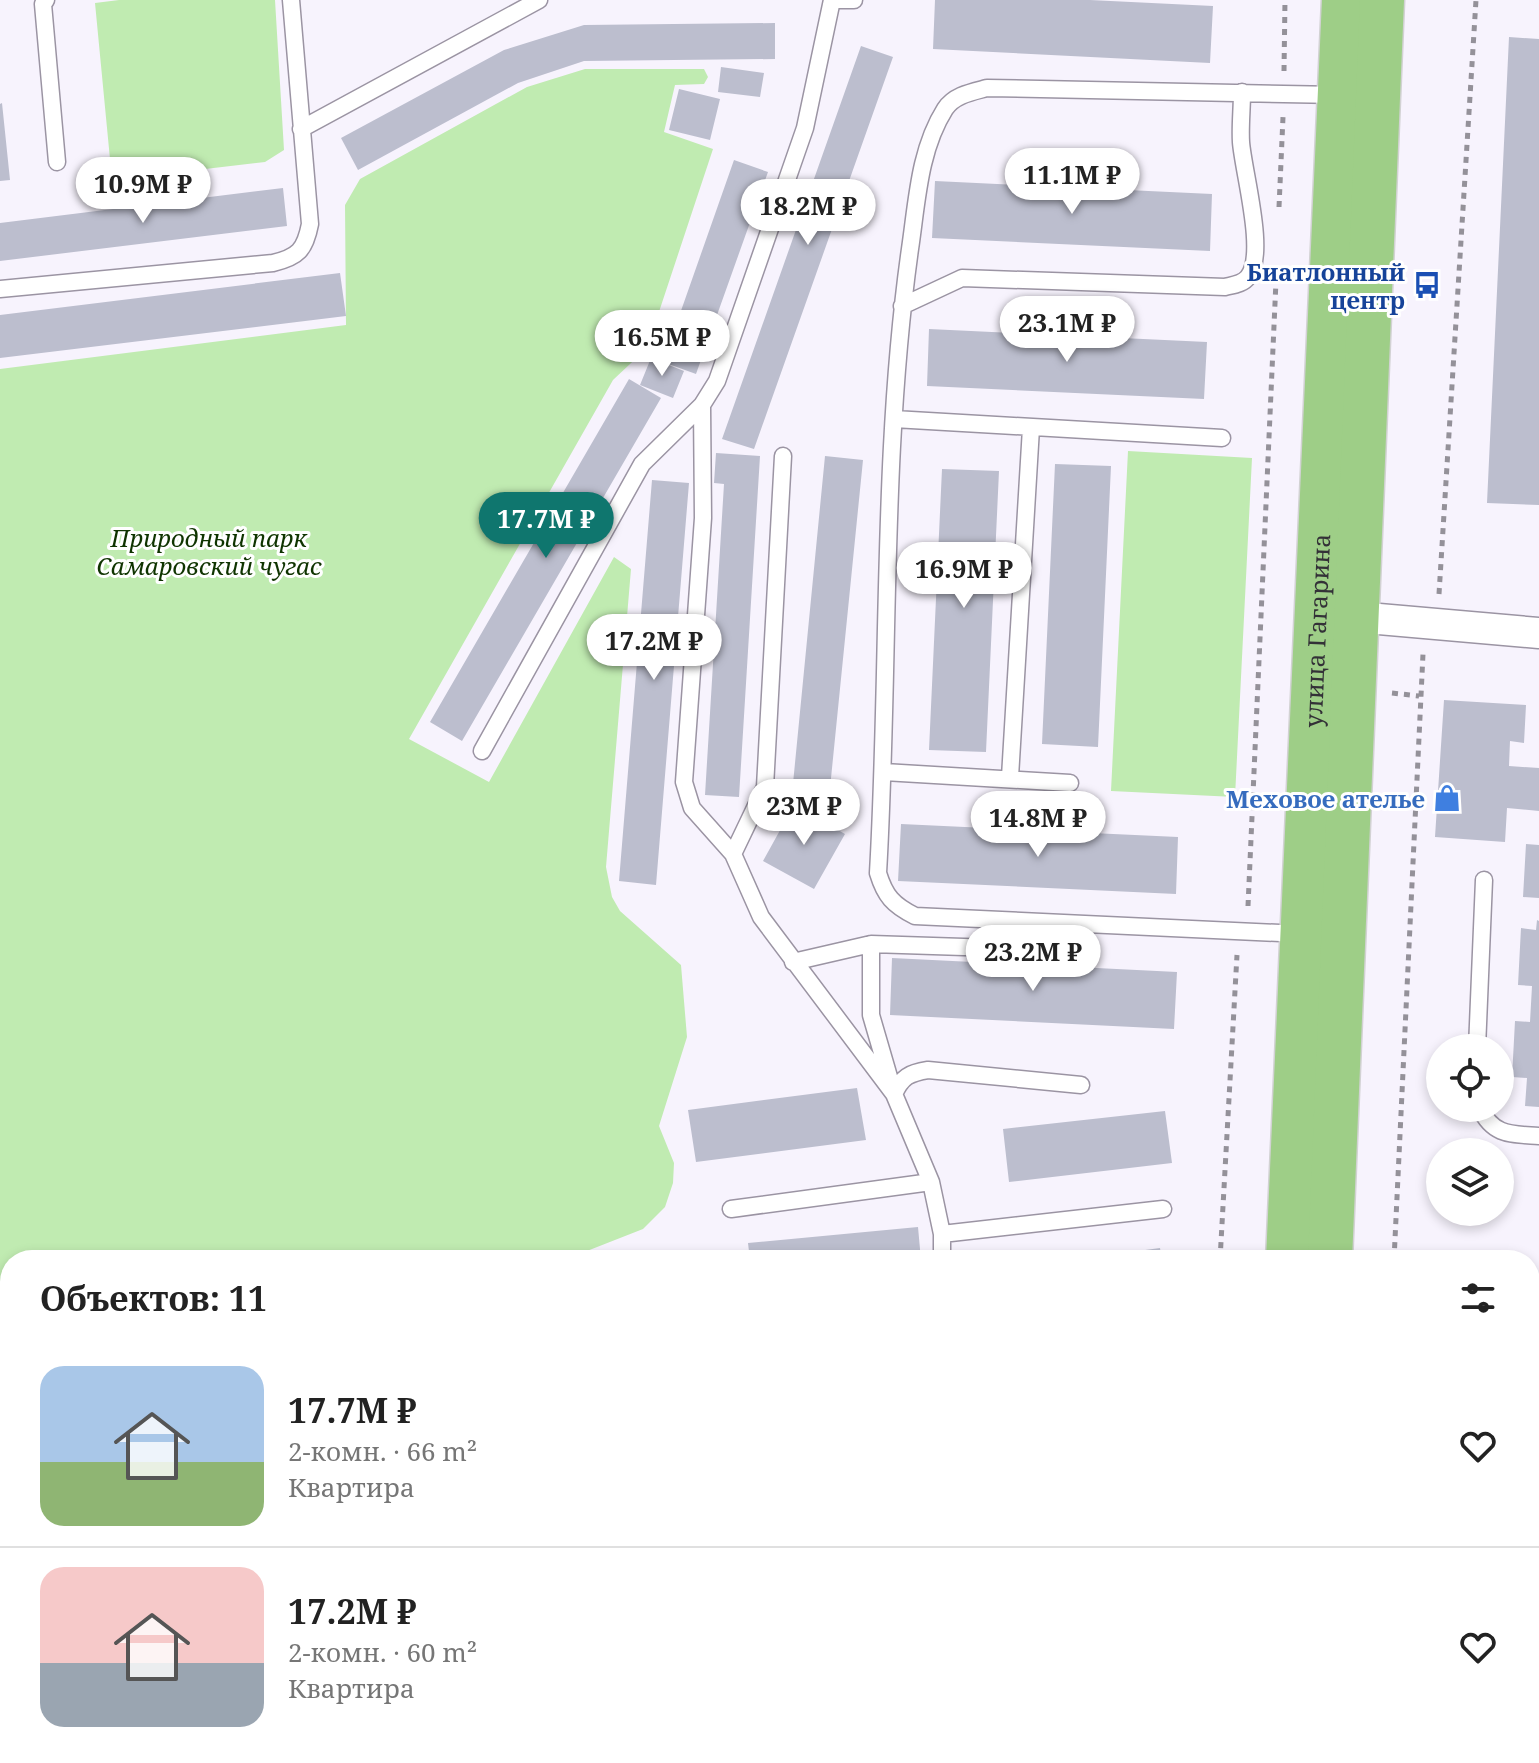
<!DOCTYPE html>
<html lang="ru">
<meta charset="utf-8">
<style>
body{margin:0;font-family:"Noto Serif",serif;background:#f2f2f2;color:#222;height:100vh;display:flex;flex-direction:column;font-size:30px;white-space:nowrap}
*{box-sizing:border-box;margin:0}
p{font-size:26px;color:#767676}
.icon{flex:none;width:44px;height:44px;fill:none;stroke:currentColor;stroke-width:2;stroke-linecap:round;stroke-linejoin:round}
.map{position:relative;flex:1;overflow:hidden}
.drawer{position:absolute;left:0px;top:1250px;width:1540px;height:514px;display:flex;flex-direction:column;background:#fff;border-radius:32px 32px 0 0;box-shadow:0 4px 12px #0003}
.drawer>*{flex:none}
.controls{position:absolute;left:1426px;top:1034px;display:grid;gap:16px}
.controls a{display:grid;place-items:center;width:88px;height:88px;border-radius:50%;background:#fff;box-shadow:0 4px 12px #0003;font-size:40px}
.price{position:absolute;translate:-50% -68px;padding:0 18px;border-radius:28px;background:#fff;color:#222;font-size:26px;line-height:52px;filter:drop-shadow(0 2px 4px #0008)}
.price::after{content:'';position:absolute;left:50%;top:48px;width:24px;height:18px;margin-left:-12px;background:inherit;clip-path:polygon(0 0,100% 0,50% 100%)}
.price.on{background:#0f766e;color:#fff}
ul{padding:0;list-style:none}
li{display:flex;align-items:center;gap:24px;height:200px;padding:0 40px}
li+li{border-top:2px solid #e0e0e0}
li span{display:grid;place-items:center;flex:none;width:224px;height:160px;border-radius:24px;color:#555}
li>.icon{margin-inline-start:auto}
span .icon{width:96px;height:96px;fill:#fffc;stroke-width:1}
li b{font-size:34px}
h2{display:flex;justify-content:space-between;align-items:center;height:96px;padding:0 40px;font-size:34px}
.map>svg:first-child{display:block}
</style>
<div class="map">
<svg width="1539" height="1763" viewBox="0 0 1539 1763">
<rect width="100%" height="100%" fill="#f7f3fd"/>
<path fill="#c0ebb1" d="M119 0H275L284 150 265 162 112 180 95 3Z
M585 69H704L708 77 704 84 675 85 664 132 713 149 647 348 613 380 409 739 489 782 614 557 631 569 606 867 612 897 620 911 681 965 687 1037 659 1126 674 1163 673 1183 665 1207 643 1229 564 1260H10V1754H639L637 1763H0V369L346 325 345 205 360 179 527 87Z
M1128 451 1252 458 1235 797 1111 791Z
M738 1754H834L833 1763H746Z"/>
<path fill="#bcbece" d="M935 0H1090L1213 6 1210 63 933 49Z
M775 23V59L584 61 518 83 358 170 341 138 504 50 584 25Z
M1509 37 1539 39V505L1487 503Z
M861 46 893 57 754 449 722 439Z
M721 67 764 73 760 97 718 92Z
M679 89 720 99 710 140 669 130Z
M2 103 10 180 0 181V104Z
M734 160 768 172 696 374 663 362Z
M935 181 1212 194 1210 251 932 238Z
M283 188 287 226 0 261V223Z
M340 273 346 316 0 358V315Z
M929 329 1207 342 1204 399 927 386Z
M651 358 684 371 673 398 640 385Z
M629 379 661 398 462 741 430 722Z
M716 453 760 456 739 797 705 795 724 484 714 483Z
M825 456 863 460 828 808 791 804Z
M1055 464 1111 466 1098 747 1042 744Z
M942 469 999 471 986 752 929 750Z
M652 480 689 483 656 885 619 881Z
M1444 700 1526 705 1524 743 1510 741 1509 766 1539 768V811L1507 808 1505 842 1435 837Z
M794 805 845 834 814 889 763 861Z
M901 824 1178 837 1176 894 898 881Z
M1526 844 1539 845V898L1523 897Z
M1537 920 1539 921V1107L1525 1106 1527 1078 1512 1077 1515 1021 1530 1022 1532 986 1518 985 1521 928 1536 930Z
M892 958 1177 972 1174 1029 890 1015Z
M857 1088 866 1140 696 1162 688 1110Z
M1165 1111 1172 1163 1009 1182 1003 1129Z
M918 1227 921 1260H750L748 1243Z
M1160 1248 1162 1260H1086V1258Z
M1530 1649 1539 1650V1708L1530 1707Z
M854 1754H1176L1175 1763H853Z"/>
<g fill="none" stroke-linecap="round" stroke-linejoin="round">
<g stroke="#9b94a3" stroke-width="19">
<path id="lane" d="M46 0 43 4 57 162
M836 0H854
M301 129 539 0
M0 289 273 263C298 257 305 250 310 224L291 0
M902 306 962 278 1225 287C1233 285 1243 284 1248 277 1267 254 1243 171 1241 142 1240 126 1242 109 1242 92
M702 405 703 518 684 782 692 808 733 854 761 917 894 1094
M894 419 1222 438
M482 751 642 464 702 405 717 381 805 128 832 0
M884 772 1070 783
M1010 777 1031 428
M733 854 765 787 783 456
M1301 934 915 916C893 905 885 896 878 873 890 666 881 455 910 249 917 202 919 150 945 109 954 95 972 92 987 88L1338 95
M793 962 871 944
M1477 1048 1484 880
M894 1094C902 1077 909 1073 928 1070L1081 1085
M1480 1108C1493 1136 1511 1134 1539 1136
M731 1209 931 1182
M942 1234 1163 1209
M942 1260V1234L931 1182 894 1094 871 1015V944L1028 949
M1530 1615 1539 1616"/>
</g>
<g stroke="#9b94a3" stroke-width="33">
<path id="street" d="M1356 617 1539 633"/>
</g>
<g stroke="#d2d2d3" stroke-width="47">
<g id="primary">
<path id="s1" d="M1288 1260 1344 0"/>
<path d="M1330 1260 1382 0"/>
<path d="M1265 1763 1266 1754"/>
<path d="M1308 1763 1309 1754"/>
</g>
</g>
<path stroke="#949199" stroke-width="5" stroke-dasharray="6 6" stroke-linecap="butt" d="M1284 71 1285 0
M1279 207 1283 117
M1439 594 1476 0
M1392 693 1419 696
M1248 906 1276 281
M1220 1260 1237 955
M1394 1260 1423 654
M1196 1763V1754
M1379 1763 1380 1754"/>
<use href="#lane" stroke="#fff" stroke-width="16"/>
<use href="#street" stroke="#fff" stroke-width="30"/>
<use href="#primary" stroke="#9ece87" stroke-width="44"/>
</g>
<defs>
<g id="bus-bare" transform="scale(2.16)"><path d="M-5-6H5V4H4V6H2V4H-2V6H-4V4H-5ZM-3.5-4V0h7V-4ZM-3.5 1.2v1.5H-2V1.2ZM2 1.2v1.5H3.5V1.2Z" fill="#1a4fb4" stroke="#fff" stroke-width="2.5" paint-order="stroke"/></g>
<g id="shop-bare" transform="scale(2.16)"><path d="M-5-2.5h2.3a2.7 3.5 0 0 1 5.4 0H5L5.5 6h-11ZM-1.5-2.5h3a1.5 2.3 0 0 0-3 0Z" fill="#3f7fe0" stroke="#fff" stroke-width="2.5" paint-order="stroke"/></g>
</defs>
<g fill-rule="evenodd">
<use href="#bus-bare" x="1427" y="285"/>
<use href="#shop-bare" x="1447" y="798"/>
</g>
<g text-anchor="middle" dominant-baseline="central" stroke-width="6" stroke-linejoin="round" paint-order="stroke">
<g font-size="24" font-weight="bold" fill="#164399" stroke="#fff" text-anchor="end">
<text x="1405" y="271">Биатлонный<tspan x="1405" dy="28">центр</tspan></text>
</g>
<g font-size="24" font-style="italic" fill="#0f3400" stroke="#fff">
<text x="209" y="537">Природный парк<tspan x="209" dy="28">Самаровский чугас</tspan></text>
</g>
<g font-size="24" fill="#333137" stroke="#fff">
<text stroke="none"><textPath href="#s1" startOffset="630">улица Гагарина</textPath></text>
</g>
<g font-size="24" font-weight="bold" fill="#366cbe" stroke="#fff" text-anchor="end">
<text x="1425" y="798">Меховое ателье</text>
</g>
</g>
</svg>
<div class="controls">
<a><svg class="icon" aria-label="locate" viewBox="0 0 24 24"><circle cx="12" cy="12" r="6"/><path d="M12 2v4M12 18v4M2 12h4M18 12h4"/></svg></a>
<a><svg class="icon" aria-label="layers" viewBox="0 0 24 24"><path d="M12 4l9 5-9 5-9-5zM3 14l9 5 9-5"/></svg></a>
</div>
<b class="price" style="left:1072px;top:216px">11.1M ₽</b>
<b class="price" style="left:143px;top:225px">10.9M ₽</b>
<b class="price" style="left:808px;top:247px">18.2M ₽</b>
<b class="price" style="left:1067px;top:364px">23.1M ₽</b>
<b class="price" style="left:662px;top:378px">16.5M ₽</b>
<b class="price on" style="left:546px;top:560px">17.7M ₽</b>
<b class="price" style="left:964px;top:610px">16.9M ₽</b>
<b class="price" style="left:654px;top:682px">17.2M ₽</b>
<b class="price" style="left:804px;top:847px">23M ₽</b>
<b class="price" style="left:1038px;top:859px">14.8M ₽</b>
<b class="price" style="left:1033px;top:993px">23.2M ₽</b>
<section class="drawer">
<h2>Объектов: 11<svg class="icon" aria-label="filters" viewBox="0 0 24 24"><path d="M4 7h16M4 17h16"/><circle cx="9" cy="7" r="2"/><circle cx="15" cy="17" r="2"/></svg></h2>
<ul>
<li><span style="background:linear-gradient(#a9c7e8 60%,#8fb573 0)"><svg class="icon" aria-label="home" viewBox="0 0 24 24"><path d="M3 11l9-7 9 7M6 9v11h12V9"/></svg></span><div><b>17.7M ₽</b><p>2-комн. · 66 m²</p><p>Квартира</p></div><svg class="icon" aria-label="heart" viewBox="0 0 24 24"><path d="M12 20l-8-8c-3-5 5-10 8-4 3-6 11-1 8 4z"/></svg></li>
<li><span style="background:linear-gradient(#f6c9c9 60%,#9aa5b1 0)"><svg class="icon" aria-label="home" viewBox="0 0 24 24"><path d="M3 11l9-7 9 7M6 9v11h12V9"/></svg></span><div><b>17.2M ₽</b><p>2-комн. · 60 m²</p><p>Квартира</p></div><svg class="icon" aria-label="heart" viewBox="0 0 24 24"><path d="M12 20l-8-8c-3-5 5-10 8-4 3-6 11-1 8 4z"/></svg></li>
</ul>
</section>
</div>
